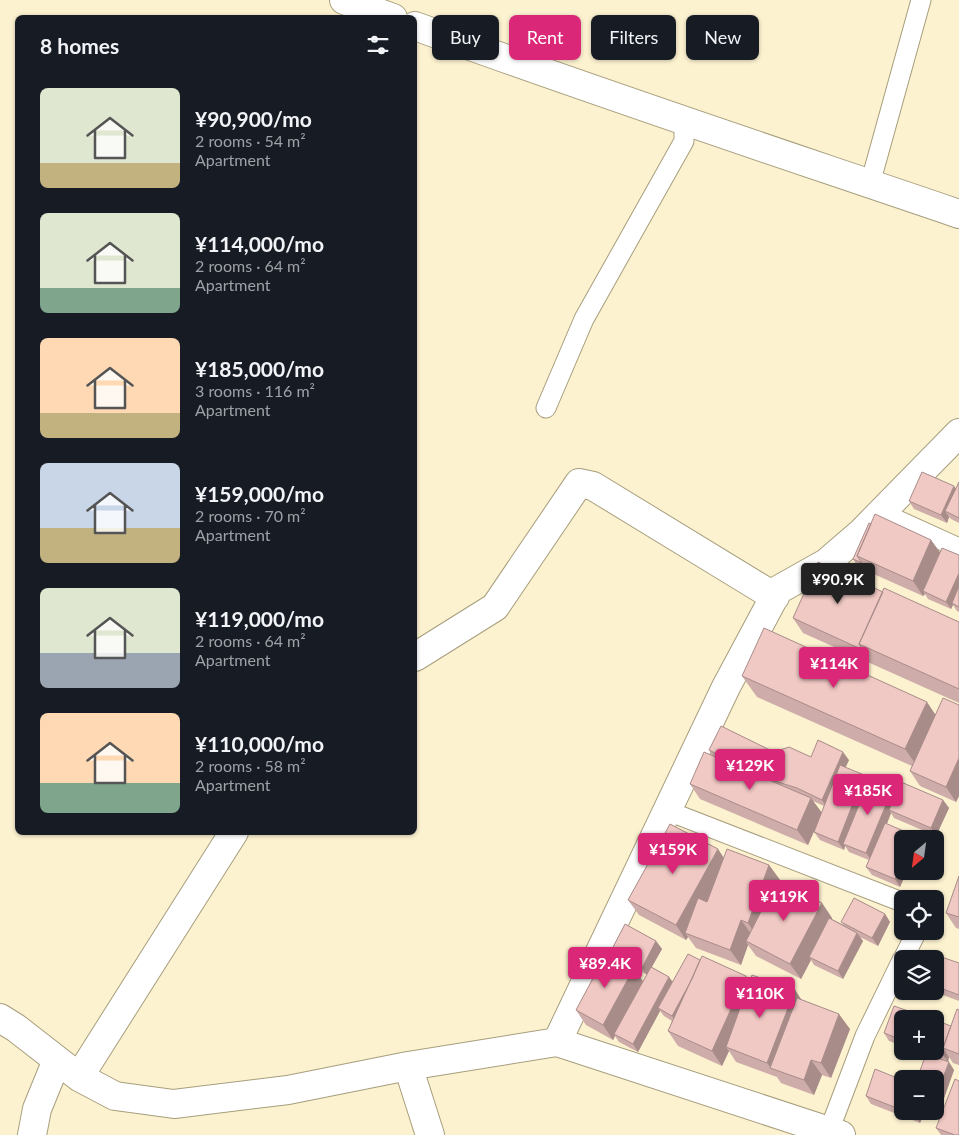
<!DOCTYPE html>
<meta charset="utf-8">
<style>
body{margin:0;font-family:Lato,sans-serif;background:#20242c;color:#f1f3f6;height:100vh;display:flex;flex-direction:column;font-size:19px;white-space:nowrap}
*{box-sizing:border-box;margin:0}
p{font-size:16px;color:#9ea1a6}
.icon{flex:none;width:28px;height:28px;fill:none;stroke:currentColor;stroke-width:2;stroke-linecap:round;stroke-linejoin:round}
.map{position:relative;flex:1;overflow:hidden}
.sheet{position:absolute;left:15px;top:15px;width:402px;height:820px;display:flex;flex-direction:column;background:#171b24;border-radius:8px;box-shadow:0 1px 4px #0004}
.sheet>*{flex:none}
.top-card{position:absolute;left:432px;top:15px;width:451px;height:45px;display:flex;gap:10px}
.needle{width:32px;rotate:209deg}
.buttons{position:absolute;left:894px;top:830px;display:grid;gap:10px}
.buttons a{display:grid;place-items:center;width:50px;height:50px;border-radius:8px;background:#171b24;box-shadow:0 1px 4px #0004;font-size:25px}
.price{position:absolute;translate:-50% -42px;padding:0 11px;border-radius:5px;background:#db2777;color:#fff;font-size:16px;line-height:32px;filter:drop-shadow(0 1px 2px #0008)}
.price::after{content:'';position:absolute;left:50%;top:30px;width:15px;height:11px;margin-left:-8px;background:inherit;clip-path:polygon(0 0,100% 0,50% 100%)}
.price.on{background:#222;color:#fff}
ul{padding:0;list-style:none}
li{display:flex;align-items:center;gap:15px;height:125px;padding:0 25px}
li span{display:grid;place-items:center;flex:none;width:140px;height:100px;border-radius:8px;color:#555}
li>.icon{margin-inline-start:auto}
span .icon{width:60px;height:60px;fill:#fffc;stroke-width:1}
li b{font-size:21px}
h2{display:flex;justify-content:space-between;align-items:center;height:60px;padding:0 25px;font-size:21px}
.pill{padding:0 18px;border-radius:8px;background:#171b24;box-shadow:0 1px 4px #0004;font-size:18px;line-height:45px}
.pill.on{background:#db2777;color:#fff}
.map>svg:first-child{display:block}
</style>
<div class="map">
<svg width="959" height="1135" viewBox="0 0 959 1135">
<rect width="100%" height="100%" fill="#fcf2d0"/>
<g fill="none" stroke-linecap="round" stroke-linejoin="round">
<g stroke="#a79e7d" stroke-width="21">
<path id="lane" d="M870 184 921 0
M546 408 584 319 684 141V122
M882 513 959 548
M668 811 902 902
M903 959 917 931
M829 1131 865 1036 902 960"/>
</g>
<g stroke="#a79e7d" stroke-width="30">
<path id="street" d="M344 0 393 18
M415 26C595 92 777 152 959 214
M415 657 495 607 579 483 593 486 775 597
M0 1018 16 1028 79 1077 115 1096 174 1104 288 1090 408 1066 557 1042 841 1135
M557 1042 726 687 778 590 826 563 862 532 959 433
M408 1066 430 1135
M79 1077 234 832
M32 1135 37 1109 57 1060"/>
</g>
<use href="#lane" stroke="#fff" stroke-width="19"/>
<use href="#street" stroke="#fff" stroke-width="28"/>
</g>
<path fill="#ceaca9" fill-rule="evenodd" d="M959 482V523L951 519 949 517 947 523 914 509 909 501 956 489Z
M869 523 931 540 940 553 959 555V612L957 611 953 605 951 609 928 599 925 594 923 596 858 567 853 559Z
M883 592 959 622V703L803 633 793 618Z
M742 676 936 715 959 705V796L956 802 920 786 910 771 912 766 757 697Z
M709 750 774 752 811 757 849 760 845 768 864 775 869 781 896 793 943 800 949 808 936 836 894 818 891 813 887 824 913 835 916 839H902V871H907L900 887 872 875 866 867 869 860 849 852 845 846 844 850 820 840 814 832 820 818 808 845 700 799 690 784 712 756ZM813 801 824 806 822 813Z
M723 858 769 865 780 880 779 881 822 903 832 918V919L844 925 841 922 885 914 890 922 878 946 860 937 863 941 843 979 814 965 811 960 801 979 756 956 748 945 741 965 696 948 688 937 686 940 639 915 628 900Z
M959 876V929L956 928 946 913Z
M656 941 662 949 652 967 669 977 672 982 700 960 750 981 795 990 801 999 850 1029 831 1078 822 1075 814 1095 781 1083 777 1077 736 1062 729 1051 722 1066 678 1046 668 1031 672 1021 664 1016 660 1011 638 1052 619 1042 615 1036 613 1040 586 1025 576 1010 634 968 643 981 647 975 617 958 611 951Z
M935 959 959 963V1001L932 991H935Z
M959 1010V1065L953 1063 949 1057 948 1062 954 1070 943 1101 935 1098V1079L926 1054 918 1051H935L951 1026Z
M902 1019V1046L889 1041 884 1033Z
M902 1080V1111H925L920 1123 871 1104 866 1096Z
M936 1128 959 1135H941Z"/>
<path fill="#a88c89" d="M954 486 959 493 945 511 949 517 947 523 941 515Z
M931 540 942 555 923 591 925 594 923 596 913 581Z
M959 573V592L952 603 953 605 951 609 946 602Z
M927 702 941 723 920 770 905 749Z
M843 752 849 760 827 808 822 800Z
M959 758V796L956 802 946 787Z
M864 775 869 783 843 844 845 846 844 850 838 842Z
M893 788 898 796 889 810 891 813 872 861 866 853Z
M811 798 822 813 808 845 797 830Z
M943 800 949 808 936 836 931 828Z
M718 849 728 864 690 935 685 933 688 937 686 940 676 925Z
M902 861V871H907L900 887 895 879Z
M769 865 780 880 758 938 748 923Z
M822 903 832 918 812 958 809 957 811 960 801 979 790 964Z
M885 914 890 922 878 946 872 938Z
M741 920 752 935 746 941 748 945 741 965 730 950Z
M857 933 863 941 843 979 838 971Z
M656 941 662 949 647 975 642 968Z
M701 961 677 1023 672 1016Z
M634 968 644 983 614 1034 615 1036 613 1040 603 1025Z
M746 976 757 991 726 1047 729 1051 722 1066 712 1051Z
M669 977 675 985 658 1008 660 1011 638 1052 633 1044Z
M795 990 805 1005 771 1068 767 1063Z
M839 1014 850 1029 831 1078 821 1063Z
M944 1050 949 1057 948 1062 942 1054Z
M811 1060 822 1075 814 1095 804 1080Z
M949 1062 954 1070 943 1101 937 1093Z
M916 1111H925L920 1123 915 1115Z"/>
<path fill="#f0c8c4" stroke="#a88c89" d="M922 472 954 486 941 515 909 501Z
M959 482V518L945 511Z
M875 514 931 540 913 581 857 556Z
M869 523 871 524 857 556 862 563 853 559Z
M942 548 959 555V573L946 602 923 591Z
M818 562 883 592 859 644 863 650 793 618Z
M959 586V607L952 603Z
M884 588 959 622V689L859 644Z
M764 628 927 702 905 749 742 676Z
M943 698 959 705V758L946 787 910 771Z
M721 726 774 752 789 747 811 757 818 740 843 752 822 800 797 788 762 777 709 750Z
M704 752 811 798 797 830 690 784Z
M840 765 864 775 838 842 814 832Z
M870 778 893 788 866 853 843 844Z
M901 782 943 800 931 828 889 810Z
M885 823 913 835 912 839H902V861L895 879 866 867Z
M670 824 718 849 676 925 628 900Z
M727 849 769 865 748 923 741 920 730 950 685 933 698 898 707 902Z
M959 876V917L946 913Z
M777 880 822 903 790 964 746 941Z
M854 898 885 914 872 938 841 922Z
M829 918 857 933 838 971 809 957Z
M625 924 656 941 642 968 611 951Z
M924 951 959 963V995L935 986V959H921Z
M606 954 634 968 603 1025 576 1010Z
M688 954 700 960 692 979 672 1016 658 1008Z
M702 956 746 976 712 1051 668 1031Z
M651 967 669 977 633 1044 614 1034Z
M752 975 795 990 767 1063 726 1047Z
M797 998 839 1014 821 1063 811 1060 804 1080 770 1068Z
M894 1006 931 1019H902V1040L884 1033Z
M957 1009 959 1010V1054L943 1048Z
M935 1020 951 1026 943 1048 944 1050 942 1054 935 1051Z
M926 1054 949 1062 937 1093 935 1092V1079H917Z
M875 1069 902 1080V1110L866 1096Z
M955 1079 959 1081V1135H955L936 1128Z
M905 1111H916L915 1115Z"/>
</svg>
<div class="buttons">
<a><svg class="needle" viewBox="-14 -14 28 28"><path d="M0-13l5 13h-10z" fill="#e53935"/><path d="M0 13l5-13h-10z" fill="#9ea1a6"/></svg></a>
<a><svg class="icon" aria-label="locate" viewBox="0 0 24 24"><circle cx="12" cy="12" r="6"/><path d="M12 2v4M12 18v4M2 12h4M18 12h4"/></svg></a>
<a><svg class="icon" aria-label="layers" viewBox="0 0 24 24"><path d="M12 4l9 5-9 5-9-5zM3 14l9 5 9-5"/></svg></a>
<a>+</a>
<a>−</a>
</div>
<b class="price on" style="left:838px;top:605px">¥90.9K</b>
<b class="price" style="left:834px;top:689px">¥114K</b>
<b class="price" style="left:750px;top:791px">¥129K</b>
<b class="price" style="left:868px;top:816px">¥185K</b>
<b class="price" style="left:673px;top:875px">¥159K</b>
<b class="price" style="left:784px;top:922px">¥119K</b>
<b class="price" style="left:605px;top:989px">¥89.4K</b>
<b class="price" style="left:760px;top:1019px">¥110K</b>
<div class="top-card">
<a class="pill">Buy</a>
<a class="pill on">Rent</a>
<a class="pill">Filters</a>
<a class="pill">New</a>
</div>
<section class="sheet">
<h2>8 homes<svg class="icon" aria-label="filters" viewBox="0 0 24 24"><path d="M4 7h16M4 17h16"/><circle cx="9" cy="7" r="2"/><circle cx="15" cy="17" r="2"/></svg></h2>
<ul>
<li><span style="background:linear-gradient(#dfe7d0 75%,#c2b280 0)"><svg class="icon" aria-label="home" viewBox="0 0 24 24"><path d="M3 11l9-7 9 7M6 9v11h12V9"/></svg></span><div><b>¥90,900/mo</b><p>2 rooms · 54 m²</p><p>Apartment</p></div></li>
<li><span style="background:linear-gradient(#dfe7d0 75%,#7fa58c 0)"><svg class="icon" aria-label="home" viewBox="0 0 24 24"><path d="M3 11l9-7 9 7M6 9v11h12V9"/></svg></span><div><b>¥114,000/mo</b><p>2 rooms · 64 m²</p><p>Apartment</p></div></li>
<li><span style="background:linear-gradient(#ffd9b3 75%,#c2b280 0)"><svg class="icon" aria-label="home" viewBox="0 0 24 24"><path d="M3 11l9-7 9 7M6 9v11h12V9"/></svg></span><div><b>¥185,000/mo</b><p>3 rooms · 116 m²</p><p>Apartment</p></div></li>
<li><span style="background:linear-gradient(#c9d6e8 65%,#c2b280 0)"><svg class="icon" aria-label="home" viewBox="0 0 24 24"><path d="M3 11l9-7 9 7M6 9v11h12V9"/></svg></span><div><b>¥159,000/mo</b><p>2 rooms · 70 m²</p><p>Apartment</p></div></li>
<li><span style="background:linear-gradient(#dfe7d0 65%,#9aa5b1 0)"><svg class="icon" aria-label="home" viewBox="0 0 24 24"><path d="M3 11l9-7 9 7M6 9v11h12V9"/></svg></span><div><b>¥119,000/mo</b><p>2 rooms · 64 m²</p><p>Apartment</p></div></li>
<li><span style="background:linear-gradient(#ffd9b3 70%,#7fa58c 0)"><svg class="icon" aria-label="home" viewBox="0 0 24 24"><path d="M3 11l9-7 9 7M6 9v11h12V9"/></svg></span><div><b>¥110,000/mo</b><p>2 rooms · 58 m²</p><p>Apartment</p></div></li>
</ul>
</section>
</div>
